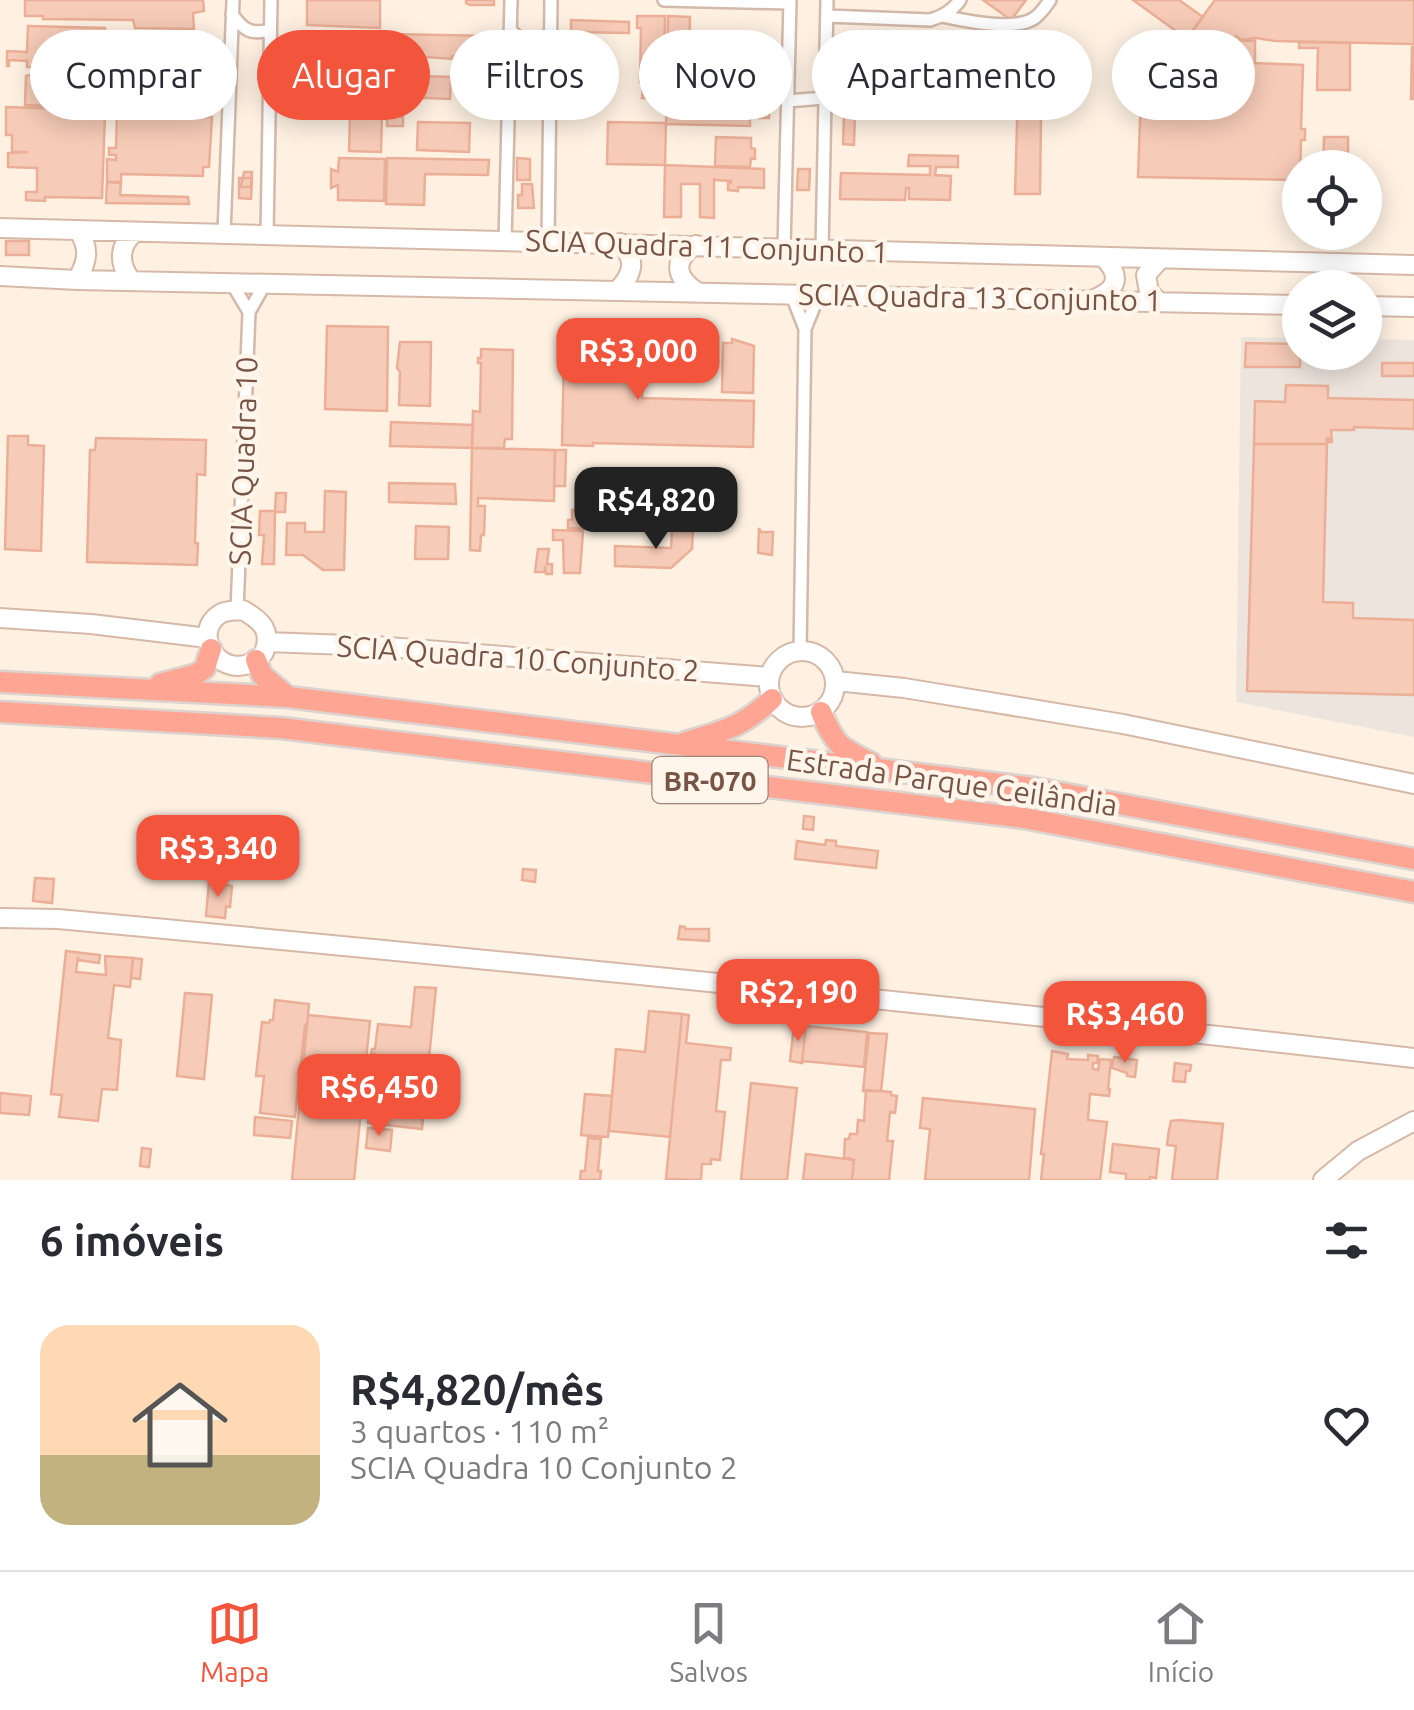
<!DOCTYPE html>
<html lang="pt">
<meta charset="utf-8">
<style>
body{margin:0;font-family:Ubuntu,sans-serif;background:#f7f7f7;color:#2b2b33;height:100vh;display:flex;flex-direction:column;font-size:38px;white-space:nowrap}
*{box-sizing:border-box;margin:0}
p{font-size:32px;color:#7c7c81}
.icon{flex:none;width:55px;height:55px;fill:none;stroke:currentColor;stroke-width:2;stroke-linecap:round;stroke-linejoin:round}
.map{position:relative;height:1180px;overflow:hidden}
.drawer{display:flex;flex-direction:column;background:#fff;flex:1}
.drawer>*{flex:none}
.top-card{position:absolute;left:30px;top:30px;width:1355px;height:90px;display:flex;gap:20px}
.tools{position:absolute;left:1282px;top:150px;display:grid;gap:20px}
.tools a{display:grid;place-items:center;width:100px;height:100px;border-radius:50%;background:#fff;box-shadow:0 5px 25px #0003;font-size:50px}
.price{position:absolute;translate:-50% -85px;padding:0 22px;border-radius:20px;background:#f3553c;color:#fff;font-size:32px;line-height:65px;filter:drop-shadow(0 2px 5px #0008)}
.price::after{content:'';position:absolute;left:50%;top:60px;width:30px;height:22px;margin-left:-15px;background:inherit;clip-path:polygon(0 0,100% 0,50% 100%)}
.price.active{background:#222;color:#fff}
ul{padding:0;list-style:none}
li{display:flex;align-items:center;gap:30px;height:250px;padding:0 40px}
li+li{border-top:2px solid #e1e1e2}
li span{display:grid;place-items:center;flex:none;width:280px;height:200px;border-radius:30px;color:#555}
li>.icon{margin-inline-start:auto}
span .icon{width:120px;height:120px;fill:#fffc;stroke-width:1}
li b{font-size:42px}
h2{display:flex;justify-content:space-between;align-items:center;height:120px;padding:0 40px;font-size:42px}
.tag{padding:0 35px;border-radius:45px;background:#fff;box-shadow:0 5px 25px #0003;font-size:35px;line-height:90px}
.tag.active{background:#f3553c;color:#fff}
.tab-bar{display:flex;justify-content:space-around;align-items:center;height:140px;border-top:2px solid #e1e1e2;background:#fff;font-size:28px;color:#7c7c81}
.tab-bar a{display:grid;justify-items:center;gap:5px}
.tab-bar .active{color:#f3553c}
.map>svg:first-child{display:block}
</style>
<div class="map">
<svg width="1414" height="1180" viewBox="0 0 1414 1180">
<rect width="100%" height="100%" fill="#fef1e2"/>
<path fill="#ede4dd" d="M1241 337 1300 338V352H1365V339L1414 340V737L1236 702Z"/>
<path fill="#f6cbb7" stroke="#eaaf96" stroke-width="2.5" d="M25 0H203L204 11 193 13 194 29 135 28 133 20 43 19V16H25Z
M307 0H380V28L307 25Z
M466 0H494V5H470L466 3Z
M983 0H1026L1011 20Z
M1133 0H1179L1203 17 1187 39Z
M1215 0H1414V44L1275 41 1256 38 1241 40 1236 36 1233 40 1203 39 1192 31Z
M637 16H665L664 83 640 82 641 28H637Z
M668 16 690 17 689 69 702 70V75H712V84L667 83Z
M571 20 629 22V33L571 32Z
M28 26 105 28V47H110V56H104V68L27 67V61L9 60V66H7V51L27 52Z
M389 34 493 36 492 57 452 56V59L413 56V67L389 66Z
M354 35 388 36 386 74 353 73Z
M1143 38 1255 41V63L1303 65 1301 129H1305V140H1301L1300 180 1138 177Z
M887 40 962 42 961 88 886 86 884 42H887Z
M968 41 1042 43 1040 194H1015L1018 89 967 88V55H962V45H968Z
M1299 42 1350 43V90H1317L1318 48H1299Z
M1412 47H1414V99H1411Z
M136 57 200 59 199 81 185 80V84H198V101L135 100Z
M96 68H109V110L101 109 102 83H96Z
M285 73H301L300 76 383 77 382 114 298 112 299 89 285 88Z
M30 75 75 76 74 94H79L78 107 25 105 26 76Z
M388 75 451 77 450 99 402 97V117L387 116Z
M573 80 594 81V100H572Z
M667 83H678V89H680L682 99 690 100 689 109H696V98H688V83L770 85 769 118H753L750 119V126L666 124Z
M643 85 666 86V99L642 98Z
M6 107 64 109 65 112 105 113 102 198 45 197V201L26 200V192H37V168L8 167V153L28 152H12V135H6Z
M117 113 212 117 209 167H203V176L121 174V182H107V159L116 160V155H109V148H116Z
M844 113H855L854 145 843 144Z
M350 115 382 116 381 152 349 151Z
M387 117H403V126H387Z
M418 122 470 123 469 152 417 150Z
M608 122 666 123 665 165 607 164Z
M716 137 751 138V148L755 149V159L751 158 750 167 715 166Z
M1324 137H1348V168H1323Z
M909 155 958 156V167H936L935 175 951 176 950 200 909 199V188H906L905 200 840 199 841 173 930 175V166H908Z
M339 158 385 159 384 201 338 200V185L331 188V169L338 172Z
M387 158 489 160 488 175 425 174 424 205 386 204Z
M517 158 530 159V180H517Z
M665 165 764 169V188L738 187V191L728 190V183H731V181L715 180 714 178V218L700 217V184H681V217H664Z
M798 169H810L809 190H797Z
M244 172H252L251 187H241Z
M239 178H252L251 199 239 198Z
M107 182 121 183 120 195 188 197 189 204 106 203Z
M522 184H532L534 208H518V195H522Z
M6 241H29V255H6Z
M569 320H587V328L569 327Z
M327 326 388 327 387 411 325 409Z
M568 329 624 330 623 357H643L642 398 754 401 753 447 593 443V446L562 445 564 357 568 356Z
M732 339 754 346 753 393 722 392 723 343H732Z
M400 342H431L430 406 399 405 400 372 397 368Z
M1246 343 1300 344V367H1245Z
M481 349 513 350 512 439H505L504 448H472L473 411 480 412 481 363H478V358H481Z
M1382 363H1414V376H1382Z
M1286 385 1328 386V398L1414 400V429L1354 427V430H1331L1332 442H1329V438H1327L1326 444H1254L1255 401 1285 402Z
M391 422 473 425 472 448 390 446Z
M8 436H28V445L44 446 41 551 5 549Z
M96 438 206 440 205 475 197 474 195 543H198L197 565 87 562 90 450H95Z
M1254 444H1327L1323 602 1353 603V618L1414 620V695L1247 691Z
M472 448 555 450 554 501 478 498V506H485L484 535H481L480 551 470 550Z
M555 450H566L565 486H554Z
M389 483 455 484 456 504 389 502Z
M325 491 346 492 344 570H323L303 555H286L287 523H305V532H324Z
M276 493H286L285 512H275Z
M572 510H592V529L568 528V520H572Z
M260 511H275L274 564H262L264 535H259Z
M416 526 449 527 448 559H415Z
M759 528 761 532H773L772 555 758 553Z
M672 529H693L692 549 671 568 615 566V546L671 548Z
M553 530 583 531 580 573H564L563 540H553Z
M538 549H549L547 564H552V574H546L545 566V572H535Z
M804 816 814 817 813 830 803 829Z
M826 840 836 841V846L878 851 876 868 795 859 797 841 825 845Z
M523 869 536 870 535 882 522 880Z
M35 878 54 879 52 903 33 901Z
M209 882 232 886 230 907 226 906 225 918 206 916Z
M680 926 685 927V929H709V941L678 939Z
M66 951 100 955 99 963 78 960V957L76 972 106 975 105 956 133 958 130 987 114 985 108 1038 121 1040 117 1090 102 1089 98 1121 59 1117 62 1095 51 1094Z
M133 958 142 959 140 979 131 978Z
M415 987 436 988 422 1129 368 1123 375 1054H371L372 1049H375L378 1024 411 1027Z
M185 993 212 995 204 1079 177 1076Z
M275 1000 309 1004 307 1025H305L295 1117 260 1113 264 1076H256L262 1022 269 1023 270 1020H273Z
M649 1011 682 1014 670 1137 609 1131 616 1049 645 1052Z
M682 1014 689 1015 686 1043 731 1048 730 1060H721L716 1111 725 1112 720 1160 711 1159V1164H702L701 1180 666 1179Z
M308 1015 370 1021 354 1180H292Z
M794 1025 806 1026 802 1063 790 1061Z
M806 1026 867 1032 864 1067 802 1061Z
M869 1033 887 1034 881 1091H863Z
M1052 1051 1068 1054 1067 1059 1088 1060V1055L1098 1056 1097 1063H1093V1069L1098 1070 1100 1059 1111 1060 1108 1089H1110L1109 1096 1090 1094 1088 1120 1107 1122 1100 1180H1041L1044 1154H1041Z
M1114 1057 1137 1060 1135 1077 1127 1076V1073L1112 1068Z
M1175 1063 1191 1065 1190 1071H1186L1185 1082 1173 1081Z
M751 1083 797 1088 787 1180H741Z
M866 1090 891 1092V1095L897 1096 895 1113 890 1112 887 1141H893L889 1180H852L854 1160 844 1157 845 1139H849L850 1134H857L858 1120 864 1121Z
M0 1093 31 1096 29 1115 0 1113Z
M585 1094 612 1096 608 1137 581 1135Z
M923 1098 1035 1109 1029 1180H925L930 1129 920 1128Z
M255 1117 292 1121 290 1138 254 1135Z
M1179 1120 1223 1124 1217 1180H1172L1176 1146 1167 1145 1169 1130 1171 1121Z
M368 1128 392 1130 390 1151 366 1148Z
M588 1138 601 1139 598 1171H601L600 1180H580L581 1171H585Z
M1113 1144 1159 1149 1156 1178 1150 1177V1180H1126V1174L1110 1172Z
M142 1148 151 1149 149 1167 140 1166Z
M806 1154 854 1160 852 1180H803Z"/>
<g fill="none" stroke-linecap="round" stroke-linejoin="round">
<g stroke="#d2b9aa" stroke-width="16">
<path id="street" d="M664 0 789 3
M232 14C243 30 251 35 270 30
M827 16 930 20C943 16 952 11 960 0
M942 16C966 21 1012 31 1033 19 1041 14 1045 7 1050 0
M511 31C524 44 536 44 551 33
M787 101 824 98
M224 234 233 0
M267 235 271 0
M505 241 511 0
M548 241 551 0
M784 249 790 0
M822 250 827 0
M231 282 249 312
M791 293 805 329
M237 611 249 312 266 282
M800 651 805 329 819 294"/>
</g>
<g stroke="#d6b8a7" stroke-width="22">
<path id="secondary" d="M0 228 1414 265
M696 245C672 260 675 277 697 292
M0 276 77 280 1300 305
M130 279C118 262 119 245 135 232
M77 280C88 261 90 248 78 230
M618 290C633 274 637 259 620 243
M1092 300C1117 290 1123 277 1103 257
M1158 301 1149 292 1146 275 1160 259
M1365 306 1414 307
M243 610C258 619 270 627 266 646 264 653 264 654 258 659 222 684 189 634 220 614 226 610 235 611 243 610Z
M0 618 91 624 208 638
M267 642 375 646 769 677
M769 684a33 33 0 1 1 66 0a33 33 0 1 1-66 0Z
M836 681 904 688 1123 724 1414 784
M0 918 58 919C510 961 962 1006 1414 1058
M1323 1180 1358 1151 1414 1121"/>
</g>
<g stroke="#dcd3cf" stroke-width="25">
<path id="highway" d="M256 660 262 675 288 697
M0 682 288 697 968 780 1034 788 1414 859
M160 684 197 674 205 668 211 649
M0 712 281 728 1024 818 1414 892
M821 712C835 745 839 747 871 763
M686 742C725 730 741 728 772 699"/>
</g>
<use href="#street" stroke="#fff" stroke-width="11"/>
<use href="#secondary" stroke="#fff" stroke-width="18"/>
<use href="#highway" stroke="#fea693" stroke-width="20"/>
</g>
<g text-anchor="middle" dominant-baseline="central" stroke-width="9" stroke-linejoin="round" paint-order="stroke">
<rect fill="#fff5ea" stroke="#a08477" stroke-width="2.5" x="652.5" y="757" width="115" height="46" rx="8"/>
<g font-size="28" font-weight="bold" fill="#785446">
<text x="710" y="780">BR-070</text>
</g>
<g font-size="30" fill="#785446" stroke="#fff5ea">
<text transform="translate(707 246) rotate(2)">SCIA Quadra 11 Conjunto 1</text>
<text transform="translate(980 297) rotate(1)">SCIA Quadra 13 Conjunto 1</text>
<text transform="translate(243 461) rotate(-88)">SCIA Quadra 10</text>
<text transform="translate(518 658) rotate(4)">SCIA Quadra 10 Conjunto 2</text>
<text transform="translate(952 782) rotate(8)">Estrada Parque Ceilândia</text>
</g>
</g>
</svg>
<div class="tools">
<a><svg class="icon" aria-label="locate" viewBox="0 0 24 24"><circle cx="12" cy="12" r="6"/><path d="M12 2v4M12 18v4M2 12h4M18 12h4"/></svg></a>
<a><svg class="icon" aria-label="layers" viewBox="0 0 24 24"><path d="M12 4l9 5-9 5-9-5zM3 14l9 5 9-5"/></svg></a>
</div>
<b class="price" style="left:638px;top:403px">R$3,000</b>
<b class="price active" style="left:656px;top:552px">R$4,820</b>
<b class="price" style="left:218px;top:900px">R$3,340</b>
<b class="price" style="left:798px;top:1044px">R$2,190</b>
<b class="price" style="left:1125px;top:1066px">R$3,460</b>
<b class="price" style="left:379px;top:1139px">R$6,450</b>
<div class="top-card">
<a class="tag">Comprar</a>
<a class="tag active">Alugar</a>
<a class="tag">Filtros</a>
<a class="tag">Novo</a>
<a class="tag">Apartamento</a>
<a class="tag">Casa</a>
</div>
</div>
<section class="drawer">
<h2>6 imóveis<svg class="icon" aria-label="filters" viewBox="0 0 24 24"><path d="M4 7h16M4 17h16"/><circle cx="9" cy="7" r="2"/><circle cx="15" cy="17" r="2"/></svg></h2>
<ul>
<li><span style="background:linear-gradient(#ffd9b3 65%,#c2b280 0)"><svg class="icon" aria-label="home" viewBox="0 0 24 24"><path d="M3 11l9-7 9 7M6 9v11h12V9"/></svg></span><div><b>R$4,820/mês</b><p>3 quartos · 110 m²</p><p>SCIA Quadra 10 Conjunto 2</p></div><svg class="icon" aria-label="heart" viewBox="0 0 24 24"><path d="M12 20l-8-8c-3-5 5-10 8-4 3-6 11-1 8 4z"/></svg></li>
</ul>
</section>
<nav class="tab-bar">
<a class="active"><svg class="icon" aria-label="map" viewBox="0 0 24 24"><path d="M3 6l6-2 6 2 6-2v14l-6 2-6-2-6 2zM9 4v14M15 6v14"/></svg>Mapa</a>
<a><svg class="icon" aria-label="saved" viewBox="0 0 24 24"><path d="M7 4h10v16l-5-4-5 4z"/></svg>Salvos</a>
<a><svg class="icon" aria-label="home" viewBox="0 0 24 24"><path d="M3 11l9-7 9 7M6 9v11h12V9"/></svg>Início</a>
</nav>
